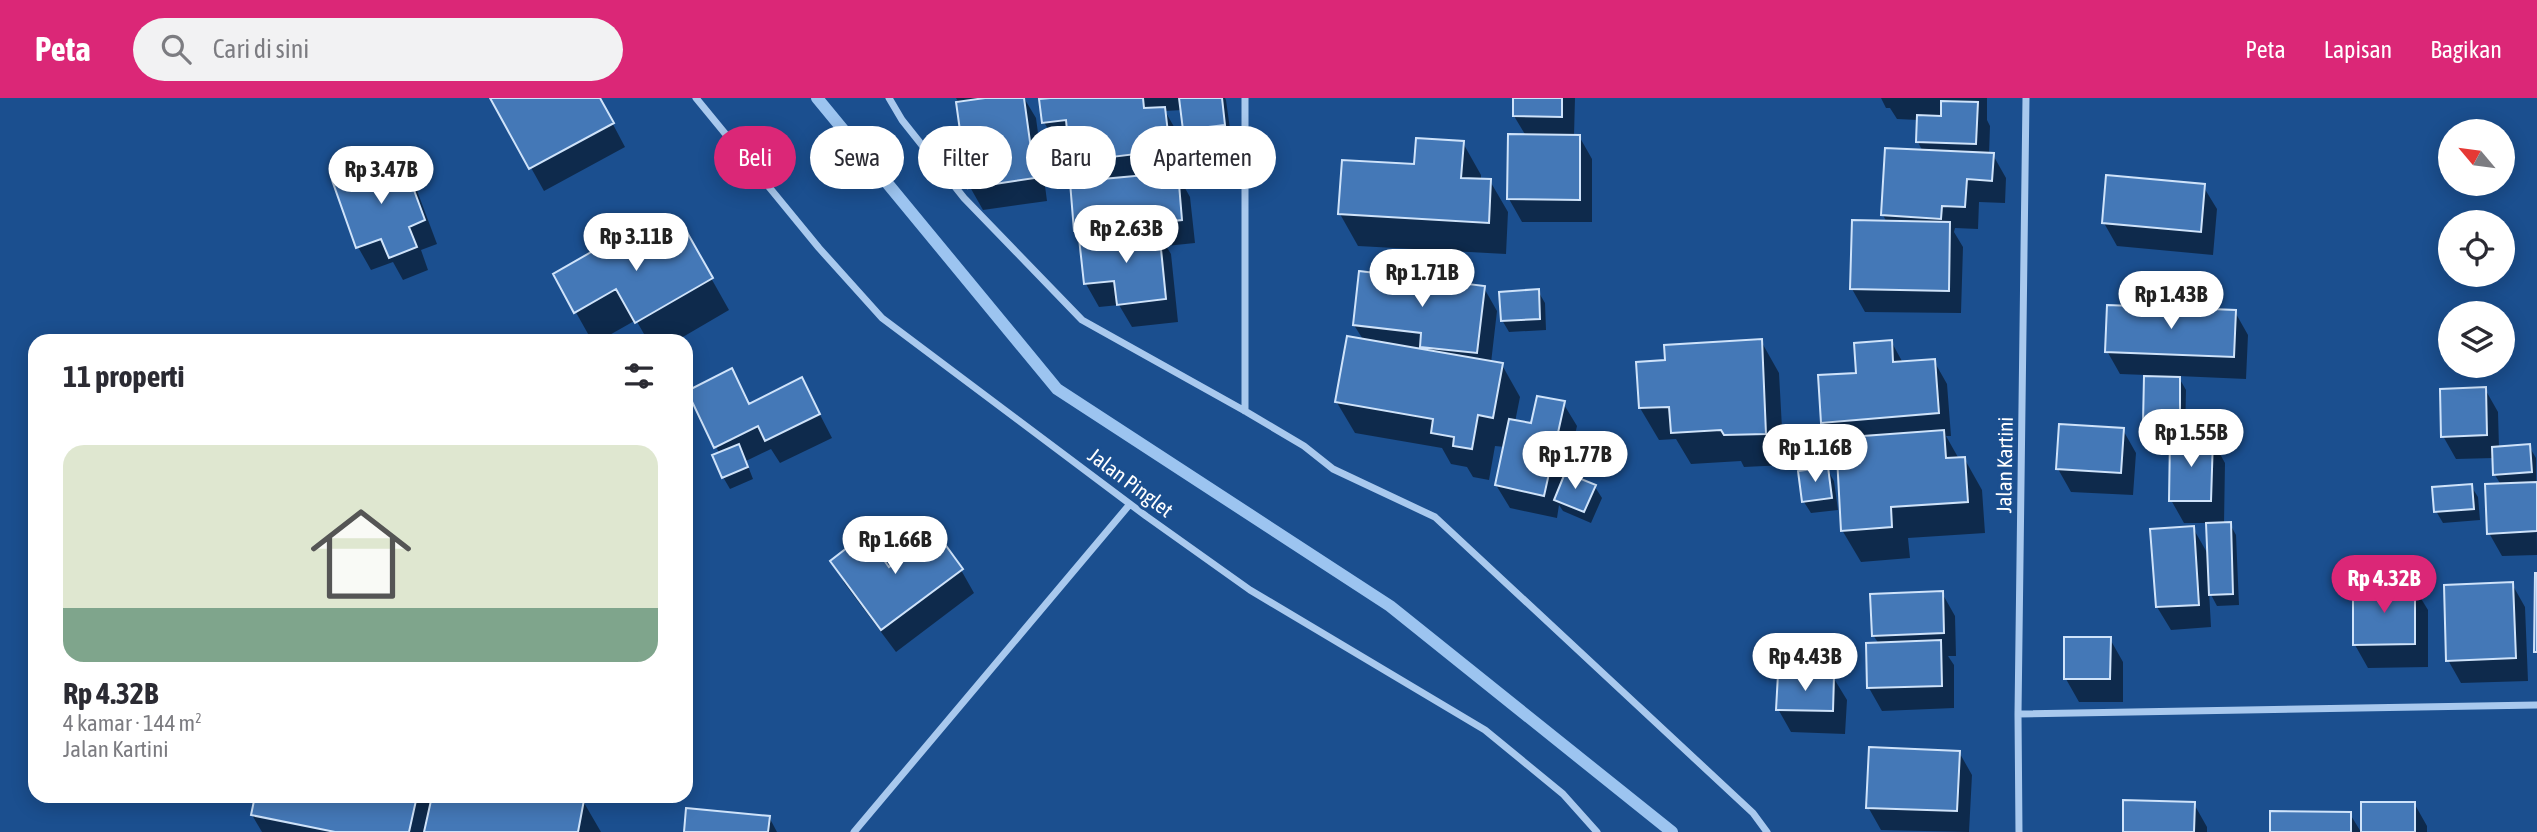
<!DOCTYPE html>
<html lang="id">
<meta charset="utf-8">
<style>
body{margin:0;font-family:"Asap Condensed",sans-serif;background:#f2f2f3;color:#2b2b33;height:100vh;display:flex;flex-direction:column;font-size:26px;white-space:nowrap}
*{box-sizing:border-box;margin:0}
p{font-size:23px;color:#7c7c81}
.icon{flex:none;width:38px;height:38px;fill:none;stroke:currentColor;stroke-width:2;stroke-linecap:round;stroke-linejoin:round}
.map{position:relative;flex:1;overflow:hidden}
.drawer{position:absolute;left:28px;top:236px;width:665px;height:469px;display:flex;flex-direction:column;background:#fff;border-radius:21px;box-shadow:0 4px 18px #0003}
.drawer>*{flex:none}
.hud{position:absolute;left:714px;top:28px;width:665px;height:63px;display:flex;gap:14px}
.needle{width:46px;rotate:299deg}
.buttons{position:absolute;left:2438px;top:21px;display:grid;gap:14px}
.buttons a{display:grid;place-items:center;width:77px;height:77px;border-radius:50%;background:#fff;box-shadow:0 4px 18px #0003;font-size:35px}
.price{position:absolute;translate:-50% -60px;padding:0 16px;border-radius:24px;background:#fff;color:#222;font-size:23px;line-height:46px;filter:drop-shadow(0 2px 4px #0008)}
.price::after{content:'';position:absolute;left:50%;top:42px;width:21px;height:16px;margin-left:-10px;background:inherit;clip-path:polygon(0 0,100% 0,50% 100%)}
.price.selected{background:#db2777;color:#fff}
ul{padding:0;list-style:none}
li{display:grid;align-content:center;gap:14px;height:371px;padding:0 35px}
li span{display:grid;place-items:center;height:217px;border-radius:21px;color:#555}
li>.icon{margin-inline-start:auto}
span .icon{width:126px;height:126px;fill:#fffc;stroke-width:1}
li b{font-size:30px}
h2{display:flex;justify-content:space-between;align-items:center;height:84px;padding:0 35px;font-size:30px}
.tag{padding:0 24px;border-radius:32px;background:#fff;box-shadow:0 4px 18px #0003;font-size:24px;line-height:63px}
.tag.selected{background:#db2777;color:#fff}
header{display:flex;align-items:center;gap:42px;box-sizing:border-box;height:98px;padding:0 35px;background:#db2777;color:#fff}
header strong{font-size:33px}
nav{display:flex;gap:38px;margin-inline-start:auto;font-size:24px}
.search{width:490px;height:63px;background:#f2f2f3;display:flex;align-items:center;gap:18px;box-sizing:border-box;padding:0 24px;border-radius:38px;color:#7c7c81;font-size:26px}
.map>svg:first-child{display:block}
</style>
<header>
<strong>Peta</strong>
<div class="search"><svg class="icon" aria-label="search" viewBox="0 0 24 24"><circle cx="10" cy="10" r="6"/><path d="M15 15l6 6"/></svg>Cari di sini</div>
<nav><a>Peta</a><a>Lapisan</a><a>Bagikan</a></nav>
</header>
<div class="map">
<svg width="2537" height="734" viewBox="0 0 2537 734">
<rect width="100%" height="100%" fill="#1b4f8f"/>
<path fill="#0007" d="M492 0H599L625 49 544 93Z
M956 0H1024L1036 20 1047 103 983 112 970 89 959 5Z
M1065 0H1225L1226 2 1231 38 1191 44 1184 32 1182 12 1165 13 1177 34 1182 75 1177 76 1190 99 1195 145 1166 148 1171 156 1178 224 1132 229 1119 207 1099 209 1086 186 1081 140 1076 132 1084 85 1072 63 1070 46 1057 47 1044 24Z
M1515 0H1575L1574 38H1579L1592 61V124H1522L1509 101 1526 38 1514 18Z
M1881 0H1987V22L1990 28 1989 57H1993L2006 80 2005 105 1979 104 1978 131 1955 130 1954 134 1963 149 1961 215 1865 214 1852 191 1887 125 1883 117 1923 54 1918 44V22L1897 21 1890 10H1886Z
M1463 45 1481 77V82L1490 83 1508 114 1506 156 1358 148 1340 116 1416 68Z
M400 59 413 82 437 146 421 152 428 172 403 182 393 164 371 172 358 149Z
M2203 88 2217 111 2213 157 2117 148 2104 125Z
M684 132 729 212 676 243H648L636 222 599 243H592L555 177 651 152Z
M1484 190 1497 213 1491 265 1502 267 1520 299 1515 324 1533 327 1563 305 1577 328 1567 371 1577 375 1581 383 1595 389 1602 400 1591 425 1563 413 1559 407 1557 420 1510 410 1496 387 1505 349 1495 348 1489 382 1473 379 1467 369 1451 366 1442 350 1355 335 1336 303 1364 243 1354 227Z
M1538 193 1545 205 1546 232 1509 234 1502 222Z
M2235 214 2248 237 2246 281 2178 278 2186 292 2185 337 2151 336 2145 324 2146 277 2120 276 2107 253Z
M1761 243 1779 275 1784 367 1744 369 1741 363 1691 366 1676 341 1659 342 1640 310 1638 266 1667 264Z
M1891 243 1903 265 1934 263 1947 286 1951 338H1946L1959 361 1964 360 1982 392 1985 435 1908 440 1910 460 1861 464 1842 432 1838 347 1823 324 1858 276Z
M731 273 750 307 802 282 832 340 780 365 771 351 746 363 753 381 730 391 723 379 720 356 716 349Z
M2485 291 2498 314 2499 350 2529 348 2536 360 2537 457 2502 458 2489 435 2501 387 2495 377 2494 360 2456 361 2443 338Z
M2123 332 2136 355 2133 397 2071 394 2058 371Z
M2212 342 2225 365 2224 426H2230L2236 437 2239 507 2217 508 2209 493 2211 529 2171 532 2157 509 2193 430 2209 458 2208 425H2184L2171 402Z
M1827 371 1834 383 1838 412 1811 415 1804 404 1800 374Z
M2471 388 2478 399 2480 422 2443 425 2436 413Z
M832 463 888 472H961L974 495 896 554 845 486Z
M2512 486 2525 509 2528 583 2461 585 2448 562Z
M2414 489 2428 512V569L2368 570 2355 547Z
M1942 495 1955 518 1956 558H1948L1954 567V610L1882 613 1869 590 1868 546H1879L1873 537Z
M2110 541 2123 564V604H2079L2066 581Z
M1833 579 1847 602 1845 636 1791 634 1778 611Z
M1959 654 1972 677 1969 734 1881 732 1868 709Z
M256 698H429L432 704 583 703 601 734H262L252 717Z
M2414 705 2427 728V734H2363Z
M2194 706 2207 729V734H2124Z
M2350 716 2361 734H2271Z
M769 719 777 734H685Z"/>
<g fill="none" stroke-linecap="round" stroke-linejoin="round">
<path stroke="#9cc4f0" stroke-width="12" d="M817 0 1057 291 1390 508 1672 734"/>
</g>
<path fill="#4478b7" stroke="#cfe3fa" stroke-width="2" d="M490 0H600L614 25 529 71Z
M985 0H1024L1035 80 968 90 956 4Z
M1050 0H1143L1144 10 1165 9 1170 52 1070 64 1066 22 1042 25 1039 1Z
M1179 0H1222L1225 27 1183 32Z
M1513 0H1562V19L1513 18Z
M1941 3 1978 4 1976 46 1916 44 1917 17 1941 18Z
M1508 36 1580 37V102L1507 101Z
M1416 40 1464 43 1461 80 1491 81 1489 125 1338 116 1342 62 1414 66Z
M1885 50 1994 55 1992 83 1967 81 1965 109 1942 108 1941 121 1881 117Z
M401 57 425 122 409 129 417 149 389 160 381 141 356 150 332 82Z
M1178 74 1182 122 1074 133 1070 84Z
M2106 77 2205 86 2201 134 2102 125Z
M1852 122 1950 124 1949 193 1850 191Z
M638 127 651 149 684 129 713 180 635 225 616 191 574 215 553 176Z
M1159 131 1166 201 1117 207 1114 183 1084 186 1079 140Z
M1359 173 1485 188 1477 255 1420 249 1421 235 1353 227Z
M1539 191 1540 221 1501 223 1499 194Z
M2107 207 2236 212 2234 259 2105 254Z
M1347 238 1503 265 1493 320 1478 317 1472 351 1453 348 1454 339 1431 335 1433 321 1335 304Z
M1762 241 1766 336 1724 337 1721 332 1671 335 1669 309 1639 310 1636 264 1665 262 1664 247Z
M1892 242 1893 264 1935 261 1939 315 1821 325 1818 277 1856 275 1854 245Z
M732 270 749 306 802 279 820 316 765 343 758 328 714 350 687 293Z
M2144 278 2180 279V326L2143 325Z
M2486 289 2487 337 2441 339 2440 291Z
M1537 298 1565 303 1544 398 1495 387 1509 321 1531 325Z
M2059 326 2124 330 2121 375 2056 371Z
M1944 332 1946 360 1965 359 1968 404 1891 409 1892 429 1841 433 1836 340Z
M2170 340H2213L2211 403H2169Z
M739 346 748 369 722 380 712 357Z
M2530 346 2532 374 2493 377 2492 349Z
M1828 369 1832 400 1802 404 1798 373Z
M1567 370 1578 374 1576 379 1596 387 1584 414 1554 402Z
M2537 384V433L2487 436 2485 386Z
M2472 386 2474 411 2434 414 2432 389Z
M2231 424 2233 496 2209 497 2206 425Z
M2194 428 2199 507 2156 509 2150 431Z
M936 434 963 471 881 532 830 463 865 436 889 469Z
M2535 475H2537V554H2534Z
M2513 484 2516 560 2446 563 2444 487Z
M2353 487H2415V546L2353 547Z
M1943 493 1944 535 1872 538 1870 496Z
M2064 539H2111L2110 581H2064Z
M1941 542 1942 588 1867 590 1866 545Z
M1778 576 1834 578 1833 613 1776 612Z
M1869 649 1960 653 1957 713 1866 710Z
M255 698H417L409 734H335L251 717Z
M432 698H568L584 702 578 734H424Z
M2123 702 2195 704 2194 734H2123Z
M2361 704H2415V734H2361Z
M686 710 770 718 768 734H684Z
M2270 713 2351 714V734H2270Z"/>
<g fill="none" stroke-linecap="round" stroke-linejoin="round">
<path stroke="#a9c9ee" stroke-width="7" d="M696 0 819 150 882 220 1146 418 1250 492 1485 632 1563 696 1597 734
M889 0 902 22 964 100 1082 222 1245 313 1304 348 1333 371 1435 419 1753 715 1767 734
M1245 0V313
M2018 616 2537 607
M854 734 1130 406
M2019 734 2018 616 2026 0"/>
</g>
<g text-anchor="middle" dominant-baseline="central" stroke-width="6" stroke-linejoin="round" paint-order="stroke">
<g font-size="21" fill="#fff" stroke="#1b4f8f">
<text transform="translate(2004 367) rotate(-89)">Jalan Kartini</text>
<text transform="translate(1131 384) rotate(37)">Jalan Pinglet</text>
</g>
</g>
</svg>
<div class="buttons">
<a><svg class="needle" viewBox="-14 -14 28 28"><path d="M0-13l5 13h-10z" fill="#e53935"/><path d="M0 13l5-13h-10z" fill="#7c7c81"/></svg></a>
<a><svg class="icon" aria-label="locate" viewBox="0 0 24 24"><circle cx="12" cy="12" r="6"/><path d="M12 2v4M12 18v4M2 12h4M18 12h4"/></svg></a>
<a><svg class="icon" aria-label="layers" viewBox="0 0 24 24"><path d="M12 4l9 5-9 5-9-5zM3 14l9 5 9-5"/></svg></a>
</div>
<b class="price" style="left:381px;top:108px">Rp 3.47B</b>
<b class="price" style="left:1126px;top:167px">Rp 2.63B</b>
<b class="price" style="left:636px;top:175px">Rp 3.11B</b>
<b class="price" style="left:1422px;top:211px">Rp 1.71B</b>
<b class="price" style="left:2171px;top:233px">Rp 1.43B</b>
<b class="price" style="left:2191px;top:371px">Rp 1.55B</b>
<b class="price" style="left:1815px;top:386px">Rp 1.16B</b>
<b class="price" style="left:1575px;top:393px">Rp 1.77B</b>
<b class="price" style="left:895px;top:478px">Rp 1.66B</b>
<b class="price selected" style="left:2384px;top:517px">Rp 4.32B</b>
<b class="price" style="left:1805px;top:595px">Rp 4.43B</b>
<div class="hud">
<a class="tag selected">Beli</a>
<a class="tag">Sewa</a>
<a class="tag">Filter</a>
<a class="tag">Baru</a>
<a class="tag">Apartemen</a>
</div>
<section class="drawer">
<h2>11 properti<svg class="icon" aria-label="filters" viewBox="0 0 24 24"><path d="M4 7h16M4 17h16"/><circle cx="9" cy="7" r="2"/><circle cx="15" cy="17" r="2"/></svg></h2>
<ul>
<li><span style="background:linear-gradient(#dfe7d0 75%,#7fa58c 0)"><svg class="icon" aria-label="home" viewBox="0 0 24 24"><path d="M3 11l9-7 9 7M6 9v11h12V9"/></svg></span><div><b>Rp 4.32B</b><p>4 kamar · 144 m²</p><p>Jalan Kartini</p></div></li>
</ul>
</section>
</div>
